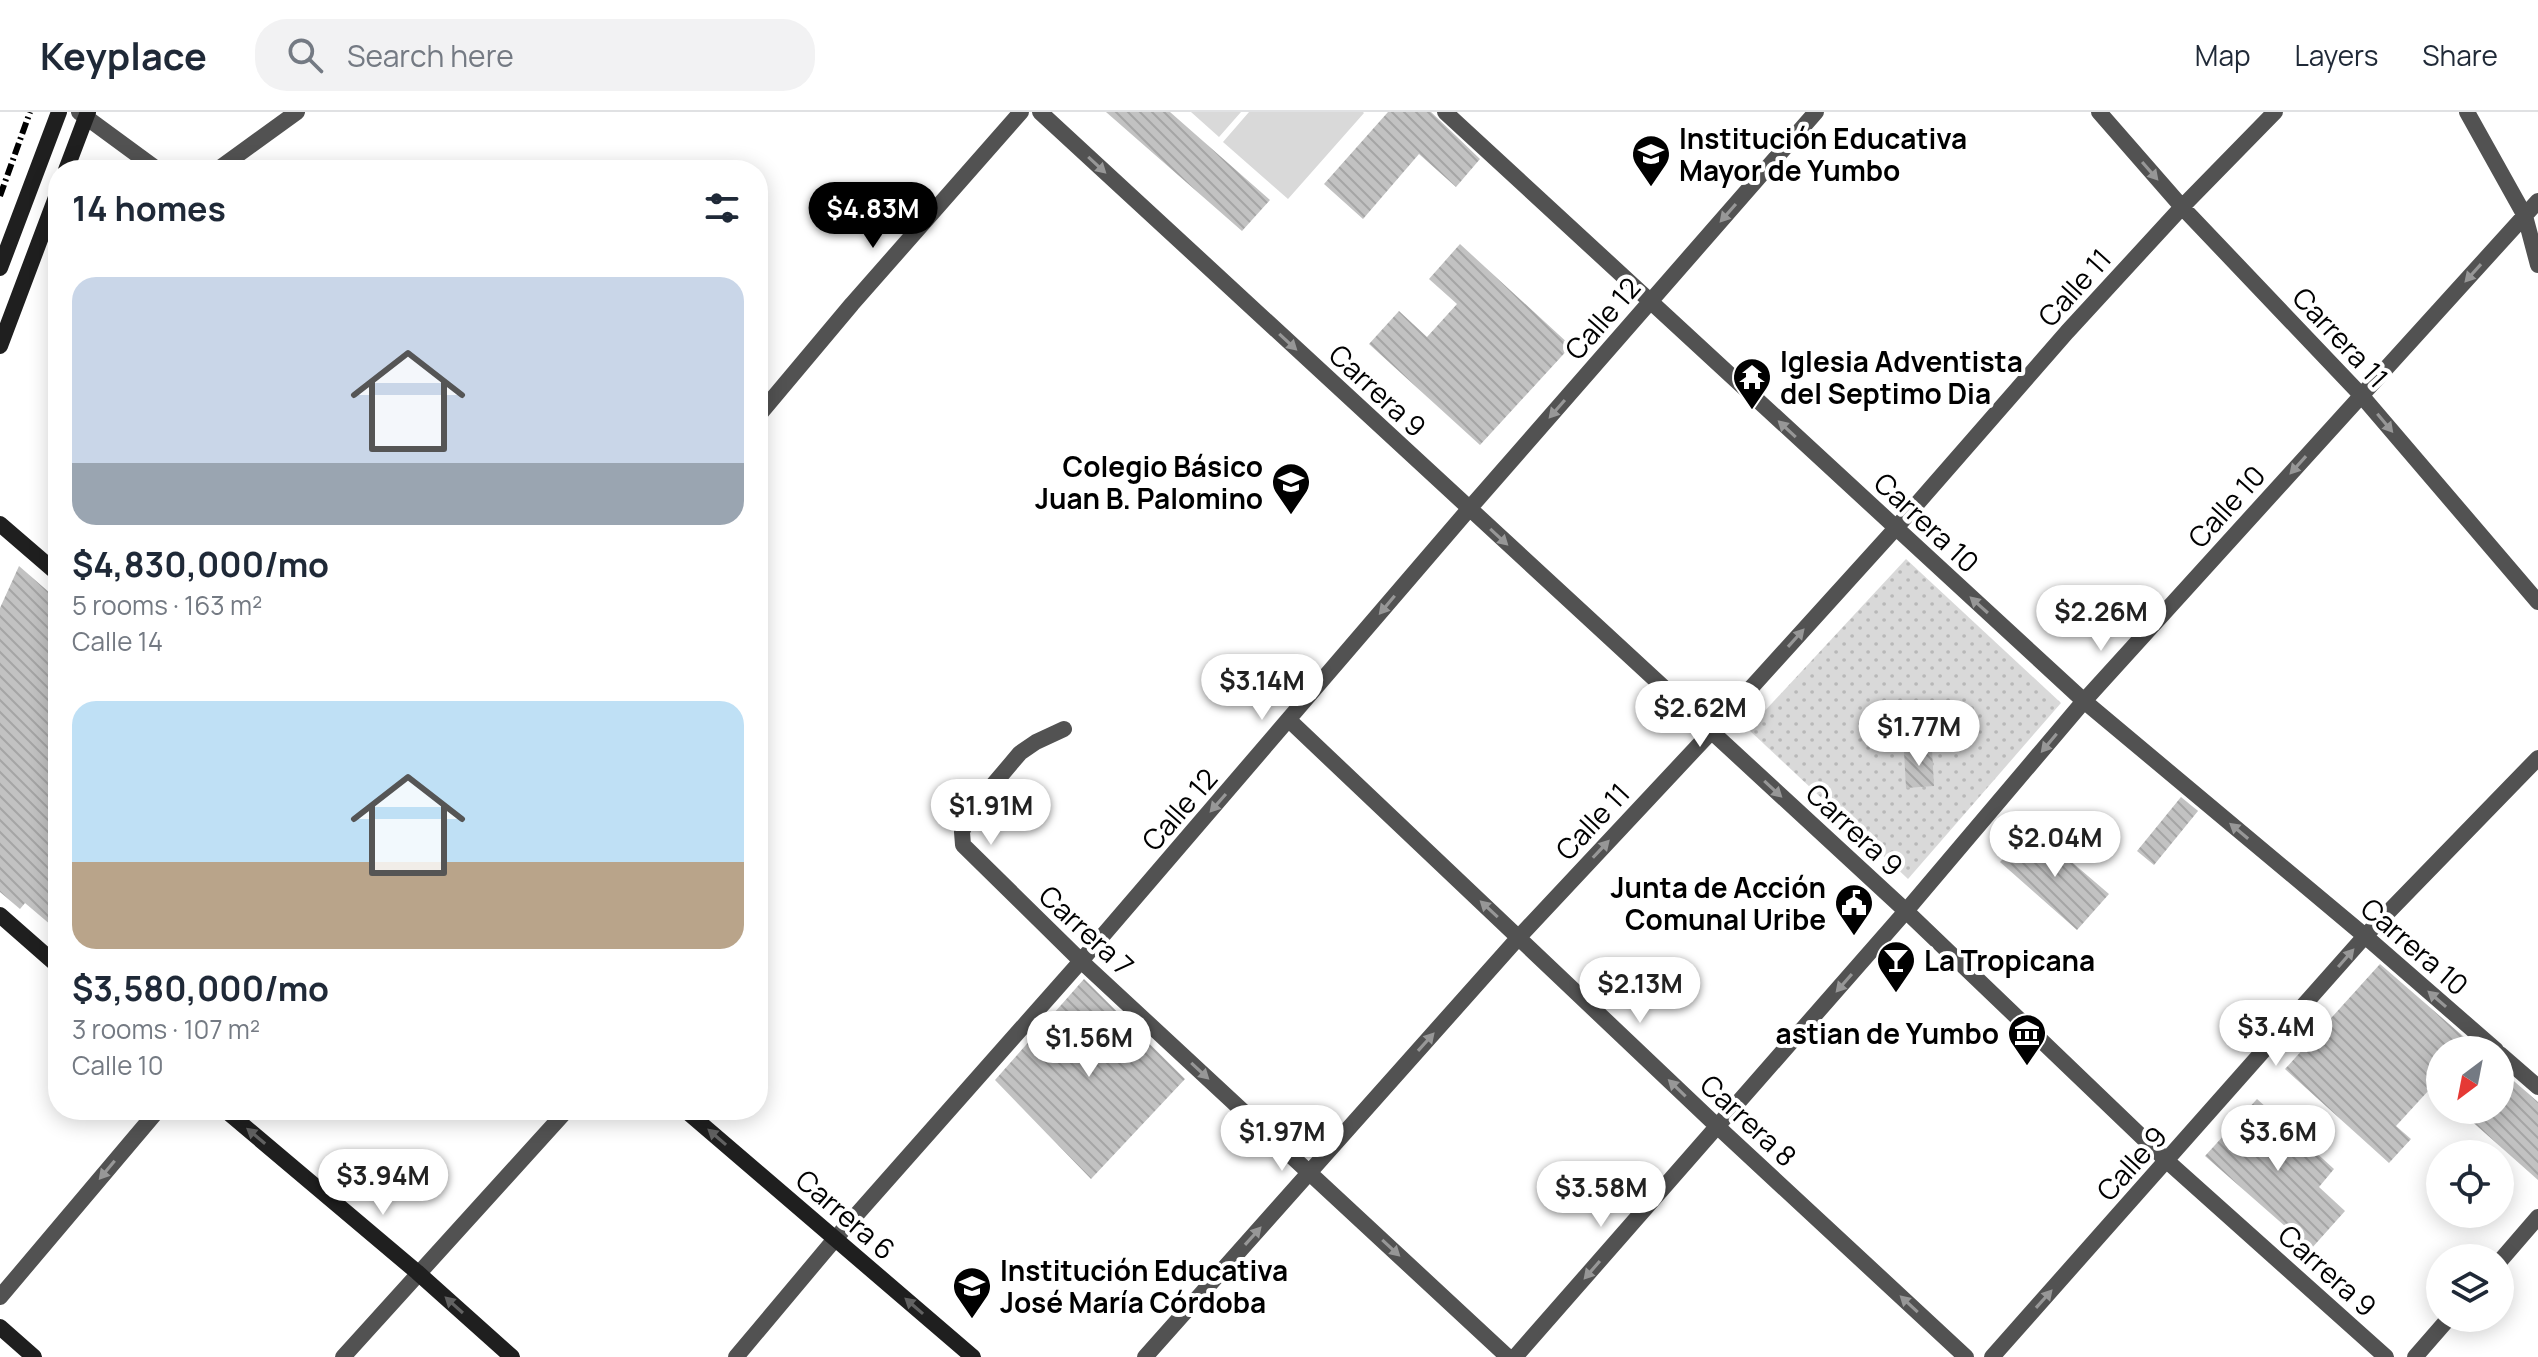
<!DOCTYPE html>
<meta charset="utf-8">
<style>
body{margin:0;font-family:Manrope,sans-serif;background:#f2f2f3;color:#1f2937;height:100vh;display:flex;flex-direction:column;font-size:30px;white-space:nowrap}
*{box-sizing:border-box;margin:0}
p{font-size:26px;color:#747a83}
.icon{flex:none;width:44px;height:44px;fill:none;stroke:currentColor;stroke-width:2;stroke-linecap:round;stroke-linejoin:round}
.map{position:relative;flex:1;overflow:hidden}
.details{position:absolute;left:48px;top:48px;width:720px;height:960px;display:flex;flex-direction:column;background:#fff;border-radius:32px;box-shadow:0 4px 20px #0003}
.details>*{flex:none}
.needle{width:52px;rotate:212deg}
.tools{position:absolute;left:2426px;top:924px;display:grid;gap:16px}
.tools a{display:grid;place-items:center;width:88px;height:88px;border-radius:50%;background:#fff;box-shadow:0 4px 20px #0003;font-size:40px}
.price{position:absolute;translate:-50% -68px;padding:0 18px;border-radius:28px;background:#fff;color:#222;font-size:26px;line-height:52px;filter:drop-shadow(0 2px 4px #0008)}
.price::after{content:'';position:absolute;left:50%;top:48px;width:24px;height:18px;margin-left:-12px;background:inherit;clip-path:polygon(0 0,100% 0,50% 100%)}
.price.selected{background:#000;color:#fff}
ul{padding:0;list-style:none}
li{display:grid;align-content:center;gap:16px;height:424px;padding:0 24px}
li span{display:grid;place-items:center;height:248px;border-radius:24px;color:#555}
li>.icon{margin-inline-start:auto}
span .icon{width:144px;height:144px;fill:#fffc;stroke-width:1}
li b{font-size:34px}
h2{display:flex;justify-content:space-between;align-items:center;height:96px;padding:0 24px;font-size:34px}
header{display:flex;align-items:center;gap:48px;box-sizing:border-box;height:112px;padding:0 40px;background:#fff;border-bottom:2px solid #e0e1e3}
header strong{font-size:38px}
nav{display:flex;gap:44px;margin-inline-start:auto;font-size:28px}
.search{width:560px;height:72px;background:#f2f2f3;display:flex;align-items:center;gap:20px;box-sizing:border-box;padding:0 28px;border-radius:32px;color:#747a83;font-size:30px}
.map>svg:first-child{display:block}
</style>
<header>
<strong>Keyplace</strong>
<div class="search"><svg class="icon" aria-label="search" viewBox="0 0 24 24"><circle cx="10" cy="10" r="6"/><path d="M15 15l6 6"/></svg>Search here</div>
<nav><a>Map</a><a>Layers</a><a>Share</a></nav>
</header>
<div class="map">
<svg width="2538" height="1245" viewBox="0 0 2538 1245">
<defs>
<pattern id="grass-dots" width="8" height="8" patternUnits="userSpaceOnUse" patternTransform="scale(2)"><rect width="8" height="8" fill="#d9d9d9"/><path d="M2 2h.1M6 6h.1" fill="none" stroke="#b8b8b8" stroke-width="1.8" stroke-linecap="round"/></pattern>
<pattern id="building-back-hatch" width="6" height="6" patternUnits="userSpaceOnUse" patternTransform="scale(2)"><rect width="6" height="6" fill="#c2c2c2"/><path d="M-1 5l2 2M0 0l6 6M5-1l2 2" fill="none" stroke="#a5a5a5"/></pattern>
</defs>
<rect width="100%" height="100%" fill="#fff"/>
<path fill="url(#grass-dots)" d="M1906 447 2061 591 1908 767 1748 617Z"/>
<path fill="#d9d9d9" d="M1191 0H1241L1219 25Z
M1249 0H1363L1364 1 1288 87 1223 30Z"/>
<path fill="url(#building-back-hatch)" d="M1106 0H1170L1270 88 1242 119Z
M1388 0H1431L1480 47 1456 75 1419 42 1363 107 1324 72Z
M1460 132 1571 234 1480 333 1369 232 1399 199 1427 225 1457 192 1429 167Z
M19 454 58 488V819L25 791 20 797 0 780V496Z
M1932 637 1934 674 1906 676 1904 639Z
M2181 685 2198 699 2154 753 2137 739Z
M2032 716 2109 782 2077 818 2000 750Z
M2380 852 2479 938H2440V966L2396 1014 2411 1027 2389 1051 2285 957Z
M1084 867 1185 967 1091 1067 995 968Z
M2500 957 2538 990V1068L2459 998H2500Z
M2257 987 2334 1057 2319 1075 2345 1099 2311 1137 2205 1044Z"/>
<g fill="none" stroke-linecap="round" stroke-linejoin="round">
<path stroke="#525252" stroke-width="16" d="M79 0 158 58
M1040 0 1906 799 2167 1049 2386 1245
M1445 0 2084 589 2365 824 2496 938
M2099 0 2182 95 2361 283 2538 490
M2467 0 2525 104 2538 153
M217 58 297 0
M758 304 852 192 1021 0
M1289 608 1718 1015 1966 1245
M1064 617 1036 630 1020 641 970 700 962 720 963 733 1081 849 1508 1245
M2500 942 2538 975
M2500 1149 2538 1105
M0 1185 158 998
M343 1245 567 998
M736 1245 835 1127 1081 849 1469 397 1816 0
M1145 1245 1519 825 1711 620 1895 417 2067 220 2182 95 2275 0
M1515 1245 1906 799 2084 589 2538 89
M1992 1245 2365 824 2538 646
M2415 1245 2449 1206"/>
<path stroke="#1f1f1f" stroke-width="16" d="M66 58 88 0
M0 156 59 0
M0 234 58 80
M0 412 58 462
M0 803 58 854
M225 998 417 1160 512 1245
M685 998 973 1245
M0 1215 34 1245"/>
<path stroke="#000" stroke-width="6" stroke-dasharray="12 4 2 4" stroke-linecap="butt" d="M0 84 30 0"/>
</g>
<defs><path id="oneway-solid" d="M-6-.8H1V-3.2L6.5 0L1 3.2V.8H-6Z" transform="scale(2)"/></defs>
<g fill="#979797">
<use href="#oneway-solid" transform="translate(1097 53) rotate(43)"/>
<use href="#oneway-solid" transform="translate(2150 59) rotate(49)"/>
<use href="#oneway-solid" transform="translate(1728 101) rotate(131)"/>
<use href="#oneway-solid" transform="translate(2473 161) rotate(132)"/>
<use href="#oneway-solid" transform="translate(1288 230) rotate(43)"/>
<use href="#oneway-solid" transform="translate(1557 297) rotate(131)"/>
<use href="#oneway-solid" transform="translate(2385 311) rotate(50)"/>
<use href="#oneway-solid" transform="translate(1787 317) rotate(-137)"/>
<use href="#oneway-solid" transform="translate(2298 353) rotate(132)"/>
<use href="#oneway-solid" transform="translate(1499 425) rotate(43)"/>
<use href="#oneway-solid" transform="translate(1387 493) rotate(130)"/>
<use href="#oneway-solid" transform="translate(1979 493) rotate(-138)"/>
<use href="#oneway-solid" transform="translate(1796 526) rotate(-48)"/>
<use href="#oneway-solid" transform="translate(2049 631) rotate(130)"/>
<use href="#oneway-solid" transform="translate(1773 677) rotate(43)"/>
<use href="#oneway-solid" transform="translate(1218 691) rotate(131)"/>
<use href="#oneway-solid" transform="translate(2239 719) rotate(-140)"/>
<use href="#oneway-solid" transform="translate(1601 737) rotate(-47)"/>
<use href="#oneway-solid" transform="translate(1489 797) rotate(-137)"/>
<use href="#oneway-solid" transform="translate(2346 846) rotate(-49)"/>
<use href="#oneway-solid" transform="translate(1844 871) rotate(131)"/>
<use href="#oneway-solid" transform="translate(2437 887) rotate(-139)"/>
<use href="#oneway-solid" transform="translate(1426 930) rotate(-48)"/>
<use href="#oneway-solid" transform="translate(1200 959) rotate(43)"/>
<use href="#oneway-solid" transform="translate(1677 976) rotate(-136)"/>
<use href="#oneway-solid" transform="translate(107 1058) rotate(130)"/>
<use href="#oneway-solid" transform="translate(1253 1124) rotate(-48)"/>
<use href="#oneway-solid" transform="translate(1391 1136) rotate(43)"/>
<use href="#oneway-solid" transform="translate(1592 1158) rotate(131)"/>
<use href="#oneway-solid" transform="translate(2044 1187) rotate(-48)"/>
<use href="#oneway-solid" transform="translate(1909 1192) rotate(-137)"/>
</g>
<g fill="#626262">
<use href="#oneway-solid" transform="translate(256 1024) rotate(-140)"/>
<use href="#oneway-solid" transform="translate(717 1025) rotate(-139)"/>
<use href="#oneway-solid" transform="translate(454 1193) rotate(-138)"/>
<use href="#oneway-solid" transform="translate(914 1194) rotate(-139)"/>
</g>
<defs>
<g id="school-pin" transform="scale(2)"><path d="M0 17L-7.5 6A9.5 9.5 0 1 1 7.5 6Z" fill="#000" stroke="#fff"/><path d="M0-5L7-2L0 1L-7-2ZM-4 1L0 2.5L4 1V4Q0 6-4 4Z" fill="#fff"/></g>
<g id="temple-pin" transform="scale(2)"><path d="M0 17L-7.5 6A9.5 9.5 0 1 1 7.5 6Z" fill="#000" stroke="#fff"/><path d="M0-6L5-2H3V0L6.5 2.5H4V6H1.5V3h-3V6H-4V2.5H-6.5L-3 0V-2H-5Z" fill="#fff"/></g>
<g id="civic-pin" transform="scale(2)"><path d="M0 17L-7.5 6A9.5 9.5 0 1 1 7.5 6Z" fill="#000" stroke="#fff"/><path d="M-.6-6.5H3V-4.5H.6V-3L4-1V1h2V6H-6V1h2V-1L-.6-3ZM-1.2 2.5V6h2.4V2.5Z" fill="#fff"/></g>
<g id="bar-pin" transform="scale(2)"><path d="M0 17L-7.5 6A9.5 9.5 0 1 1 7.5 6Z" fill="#000" stroke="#fff"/><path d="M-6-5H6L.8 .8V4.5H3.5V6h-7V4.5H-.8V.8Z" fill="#fff"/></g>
<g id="museum-pin" transform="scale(2)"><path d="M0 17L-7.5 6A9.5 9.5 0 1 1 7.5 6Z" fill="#000" stroke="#fff"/><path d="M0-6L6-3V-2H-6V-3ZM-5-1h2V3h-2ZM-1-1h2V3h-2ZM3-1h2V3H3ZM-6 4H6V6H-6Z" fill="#fff"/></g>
</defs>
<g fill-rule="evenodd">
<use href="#school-pin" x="1651" y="42"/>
<use href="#temple-pin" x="1752" y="265"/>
<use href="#school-pin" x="1291" y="370"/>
<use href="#civic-pin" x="1854" y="791"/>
<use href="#bar-pin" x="1896" y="848"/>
<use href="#museum-pin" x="2027" y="921"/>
<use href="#school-pin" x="972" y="1174"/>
</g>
<g text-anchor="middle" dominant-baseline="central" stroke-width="8" stroke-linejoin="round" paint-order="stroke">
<g font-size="28" font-weight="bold" fill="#000" stroke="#fff" text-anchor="start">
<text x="1679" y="26">Institución Educativa<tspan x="1679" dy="32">Mayor de Yumbo</tspan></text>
<text x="1780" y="249">Iglesia Adventista<tspan x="1780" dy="32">del Septimo Dia</tspan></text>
<text x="1263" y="354" text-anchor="end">Colegio Básico<tspan x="1263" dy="32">Juan B. Palomino</tspan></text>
<text x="1826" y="775" text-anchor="end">Junta de Acción<tspan x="1826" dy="32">Comunal Uribe</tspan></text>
<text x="1924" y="848">La Tropicana</text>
<text x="1999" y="921" text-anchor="end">astian de Yumbo</text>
<text x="1000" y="1158">Institución Educativa<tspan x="1000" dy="32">José María Córdoba</tspan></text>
</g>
<g font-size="28" fill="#000" stroke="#fff">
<text transform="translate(2074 175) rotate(-48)">Calle 11</text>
<text transform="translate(1602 206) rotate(-49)">Calle 12</text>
<text transform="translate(2341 225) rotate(47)">Carrera 11</text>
<text transform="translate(1378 278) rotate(43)">Carrera 9</text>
<text transform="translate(2226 394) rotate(-48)">Calle 10</text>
<text transform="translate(1927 410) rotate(43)">Carrera 10</text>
<text transform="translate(1179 697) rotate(-49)">Calle 12</text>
<text transform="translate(1592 709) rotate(-47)">Calle 11</text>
<text transform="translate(1855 717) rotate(43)">Carrera 9</text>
<text transform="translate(1087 818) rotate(43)">Carrera 7</text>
<text transform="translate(2415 834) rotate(41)">Carrera 10</text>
<text transform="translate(1749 1008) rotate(43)">Carrera 8</text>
<text transform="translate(2131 1051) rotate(-48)">Calle 9</text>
<text transform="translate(846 1102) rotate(41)">Carrera 6</text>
<text transform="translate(2328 1158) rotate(42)">Carrera 9</text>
</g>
</g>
</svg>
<div class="tools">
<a><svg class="needle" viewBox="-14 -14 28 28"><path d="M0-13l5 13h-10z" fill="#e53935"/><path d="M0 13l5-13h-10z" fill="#747a83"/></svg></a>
<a><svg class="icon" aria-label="locate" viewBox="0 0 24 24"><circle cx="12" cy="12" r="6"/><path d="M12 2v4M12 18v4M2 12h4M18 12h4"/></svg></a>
<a><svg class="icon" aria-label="layers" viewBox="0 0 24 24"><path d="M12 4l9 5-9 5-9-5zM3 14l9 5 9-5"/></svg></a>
</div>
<b class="price selected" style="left:873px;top:138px">$4.83M</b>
<b class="price" style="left:2101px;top:541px">$2.26M</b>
<b class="price" style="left:1262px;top:610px">$3.14M</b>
<b class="price" style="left:1700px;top:637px">$2.62M</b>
<b class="price" style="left:1919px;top:656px">$1.77M</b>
<b class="price" style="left:991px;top:735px">$1.91M</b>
<b class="price" style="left:2055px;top:767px">$2.04M</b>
<b class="price" style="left:1640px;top:913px">$2.13M</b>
<b class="price" style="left:2276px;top:956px">$3.4M</b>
<b class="price" style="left:1089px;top:967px">$1.56M</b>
<b class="price" style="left:1282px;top:1061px">$1.97M</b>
<b class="price" style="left:2278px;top:1061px">$3.6M</b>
<b class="price" style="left:383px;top:1105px">$3.94M</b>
<b class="price" style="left:1601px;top:1117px">$3.58M</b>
<section class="details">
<h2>14 homes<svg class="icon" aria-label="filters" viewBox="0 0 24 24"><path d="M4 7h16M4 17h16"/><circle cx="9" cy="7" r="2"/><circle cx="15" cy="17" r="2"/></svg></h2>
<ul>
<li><span style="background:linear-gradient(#c9d6e8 75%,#9aa5b1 0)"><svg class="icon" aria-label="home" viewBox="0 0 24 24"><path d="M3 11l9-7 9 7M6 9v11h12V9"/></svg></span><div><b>$4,830,000/mo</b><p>5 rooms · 163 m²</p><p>Calle 14</p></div></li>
<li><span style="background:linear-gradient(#bfe0f5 65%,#b9a48a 0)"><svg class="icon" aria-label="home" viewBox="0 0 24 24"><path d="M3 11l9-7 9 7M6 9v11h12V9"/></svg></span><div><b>$3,580,000/mo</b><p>3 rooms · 107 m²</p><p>Calle 10</p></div></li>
</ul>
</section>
</div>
